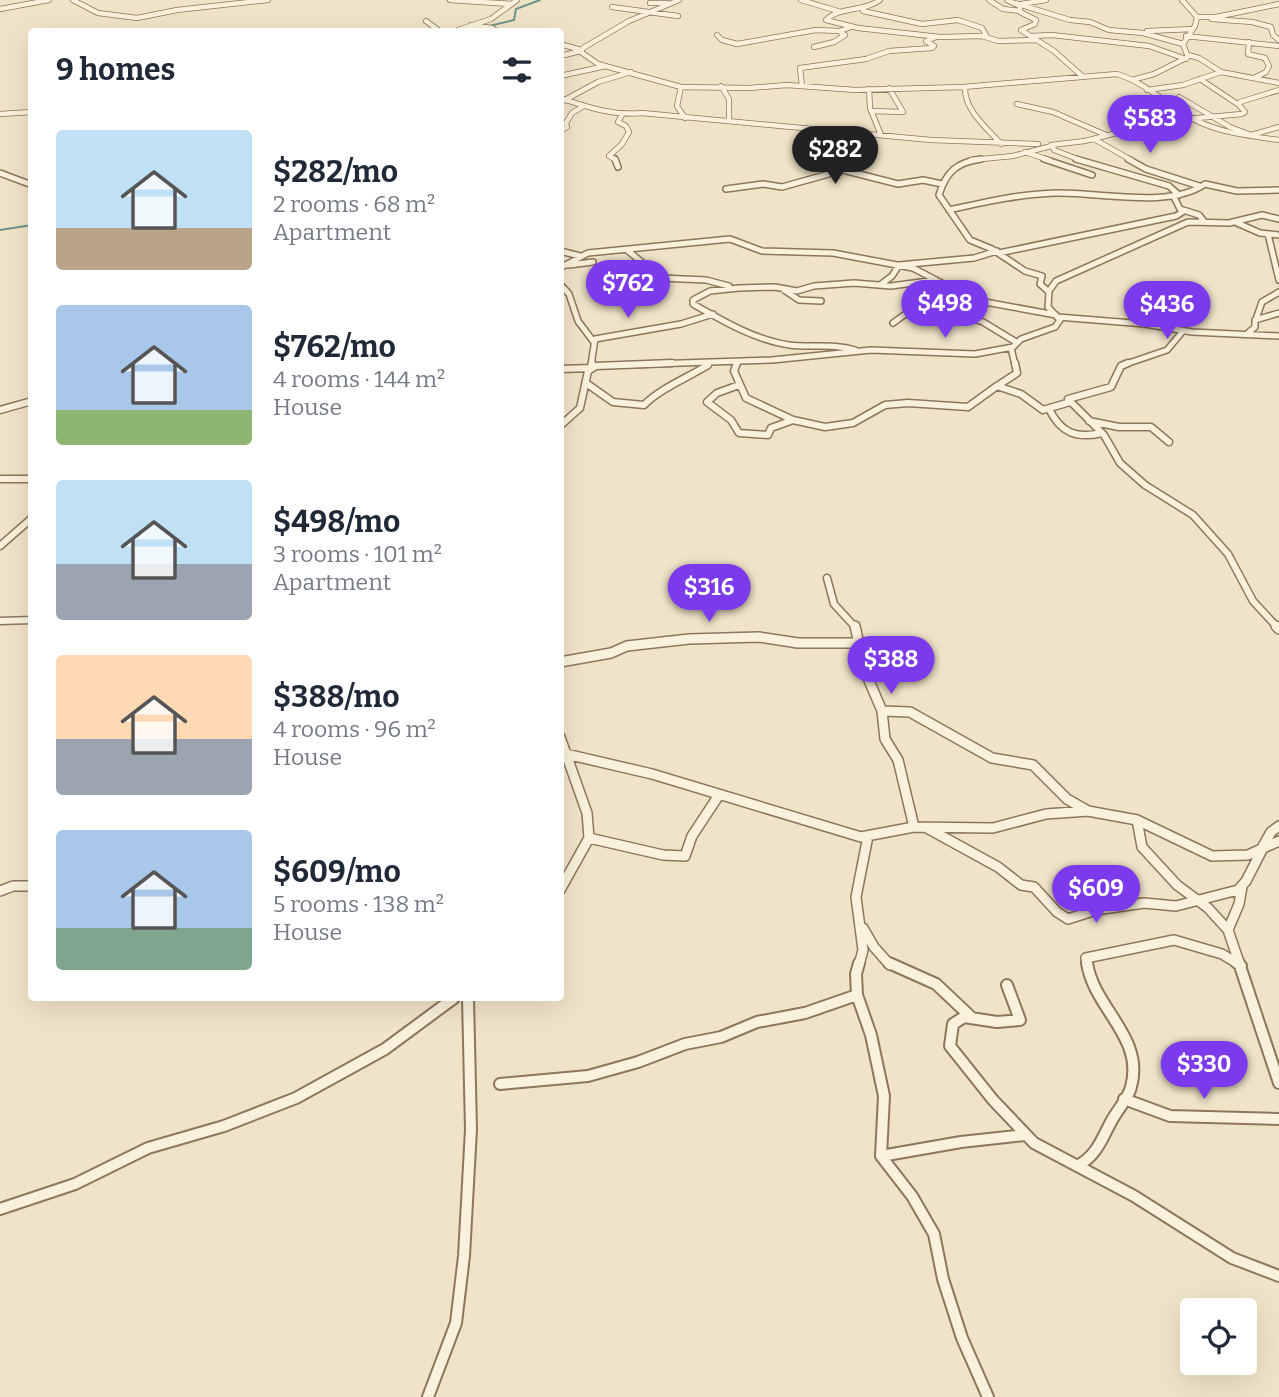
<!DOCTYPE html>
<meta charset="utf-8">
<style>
body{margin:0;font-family:Bitter,serif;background:#f6f6f7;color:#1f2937;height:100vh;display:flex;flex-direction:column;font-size:26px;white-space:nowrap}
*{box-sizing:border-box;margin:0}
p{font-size:23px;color:#747a83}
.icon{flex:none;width:38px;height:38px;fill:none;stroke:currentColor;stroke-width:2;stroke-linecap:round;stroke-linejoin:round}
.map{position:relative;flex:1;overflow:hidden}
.details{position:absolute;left:28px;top:28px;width:536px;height:973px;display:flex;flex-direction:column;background:#fff;border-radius:7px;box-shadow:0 7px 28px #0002}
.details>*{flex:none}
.controls{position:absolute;left:1180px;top:1298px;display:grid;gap:14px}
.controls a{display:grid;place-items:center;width:77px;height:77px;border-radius:7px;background:#fff;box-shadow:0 7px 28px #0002;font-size:35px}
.price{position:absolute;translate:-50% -60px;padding:0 16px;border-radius:24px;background:#7c3aed;color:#fff;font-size:23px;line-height:46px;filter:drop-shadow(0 2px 4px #0008)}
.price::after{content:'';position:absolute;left:50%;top:42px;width:21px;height:16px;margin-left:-10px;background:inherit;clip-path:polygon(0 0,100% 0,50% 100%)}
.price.current{background:#222;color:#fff}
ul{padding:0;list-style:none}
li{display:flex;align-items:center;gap:21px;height:175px;padding:0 28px}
li span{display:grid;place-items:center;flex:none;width:196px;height:140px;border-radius:7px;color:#555}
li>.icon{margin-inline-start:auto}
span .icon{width:84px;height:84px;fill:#fffc;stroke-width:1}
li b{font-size:30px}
h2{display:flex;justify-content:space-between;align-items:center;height:84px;padding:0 28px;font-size:30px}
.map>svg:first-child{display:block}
</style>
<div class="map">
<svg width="1279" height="1397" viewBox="0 0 1279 1397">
<rect width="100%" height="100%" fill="#f0e4c8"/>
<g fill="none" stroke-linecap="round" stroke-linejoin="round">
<path stroke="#6f938a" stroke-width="2" d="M489 26 514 20 516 9 540 0
M472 32 479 30
M0 230 32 225"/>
<g stroke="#8d765c" stroke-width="6">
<path id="minor-far4" d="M73 0 98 13 137 18 177 10 268 0
M450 0 512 4
M679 0 629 21 583 48 581 52 598 64 681 87 749 88 787 85 855 90 963 87 1117 74C1146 83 1167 105 1193 119 1220 133 1250 136 1279 140
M801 0 841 12
M880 0C864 12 840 6 826 20L858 28 940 37 982 36 998 41 1037 40
M989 0 1003 9 1020 11
M1007 0 1020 6V12L1036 20 1035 24 1021 30 1054 51 1082 76
M650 3H667
M1015 3 1070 20 1090 22 1109 30 1143 33 1183 44
M1021 4 1046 0
M612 7 678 16
M0 9 49 0
M863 11 922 24 958 20 982 28 987 37
M1197 17H1216L1279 4
M1212 19 1252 22 1271 27 1273 35 1279 40
M426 21 441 32
M471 25 492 28 498 32
M1147 31 1193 29
M330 32H338
M452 32 491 19 517 0
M717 35 722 40 737 44 816 30 840 31 851 27
M1031 36 1052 35 1149 46 1186 59
M1186 36 1279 46
M1249 42 1248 54 1265 58 1269 66 1266 72 1254 78
M560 44 581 50
M814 47 834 42 845 35 841 33 842 30
M1188 55 1199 58 1221 72
M560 56 581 51
M560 76 606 66
M1200 79 1239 105
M1132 80 1154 74 1188 57 1183 44 1195 26 1197 17 1182 0
M721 86 729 99V121
M802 86 800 68 866 59 889 51 932 48 934 46 926 41 934 38
M681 87 677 106 685 118
M965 87C964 110 987 128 1001 144
M869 89 870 108 881 135
M1147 90 1183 85 1221 72 1279 83
M1179 97 1230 127 1251 135 1279 127
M560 98C588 107 612 116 642 113L931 140 1038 144
M563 101 598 82 631 72
M1017 104 1053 112 1106 135
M871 111 903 112 889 88
M0 114 32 112
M560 131 567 127 566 123 572 113 582 107
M1094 139 1131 160
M1051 145 1085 141 1164 121 1242 114 1245 112 1239 105 1240 102 1279 90
M1052 145 1054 150 1080 160
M1025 152 1049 160
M616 160 609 156 622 144 629 132 626 126 618 122 622 115
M971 160 1013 156 1055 145"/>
</g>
<g stroke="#8d765c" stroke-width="8">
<path id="minor-far3" d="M615 159 618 167
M1044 159 1092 175
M1076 159 1169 186 1179 195
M1128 159 1146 169 1199 186
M0 173 32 185
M726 189 763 184 782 187 843 170 898 184 923 180 942 184
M1174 197 1180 209 1199 215 1203 220
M949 210C985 202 1019 194 1056 193 1100 192 1169 209 1205 184L1237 191 1279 190
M1235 222 1260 233 1279 235
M1268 234 1279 280
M627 250 661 278 706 280 729 286
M560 251 580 256
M999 253 1176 216 1184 211
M569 265 593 262
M560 268 588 253 730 239 762 251 833 253 913 268 974 300 1056 315
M560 284 569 294 578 321 593 341
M880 285 892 276 899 265 974 258 997 251
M784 290 799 300 821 301
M1049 291 1056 281 1188 222 1229 223 1262 215 1279 219
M937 306 983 322 1016 342
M1058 317 1145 324 1192 332 1279 336
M1256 319 1262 302 1279 292
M893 323 911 310 967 298
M1248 333 1255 327V320L1279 313
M1011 348 1015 365
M855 350C833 343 812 348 789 345 755 340 723 321 693 304V300L710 291 739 288 775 287 797 291 814 286 854 283 891 286 936 280
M591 365 595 339 681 324 713 314
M621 365 772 360 871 350 975 354 1013 347 1021 339 1055 327 1060 320 1048 307 1049 292 1040 284 1042 276 1025 271 992 249 970 240 939 195C946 172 957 162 981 159
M736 365 737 362
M1123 365 1167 350 1183 331"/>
</g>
<g stroke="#8d765c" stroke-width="9">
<path id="minor-far2" d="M737 363 734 371 746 398 793 420 825 427 853 423 885 405 908 403 968 407 997 386
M1015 363 1017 373 997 386 1021 394 1043 410 1070 402
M1128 363 1121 366 1111 387 1068 399 1104 435 1120 463 1145 485 1193 515 1228 554 1253 601 1278 628
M591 368 592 363
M560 369 592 368
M586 383 613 402 644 405C661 388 687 378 708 365
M739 385 717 393 707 402 731 420 739 433 768 435 771 428 793 420
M1049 409C1061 433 1076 439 1102 433
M0 410 32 401
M1089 421 1119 427H1151L1169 442
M560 426 580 408 588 371 596 366 672 363
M0 479H32
M0 546 32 518
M827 578 834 604 856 628
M0 621 32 620"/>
</g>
<g stroke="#8d765c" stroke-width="12">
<path id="minor-far1" d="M855 626 865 671 882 711 885 739 898 760 914 827
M1276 626 1279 629
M560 662 611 653 627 646 689 639 759 637 798 643H860
M882 711 910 712 992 758 1033 765 1067 799 1088 811
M560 737 587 813 589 838 560 890
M566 754 652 774 861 837 914 827 993 828 1046 814 1088 811 1137 820 1212 856 1248 855 1279 841
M1137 820 1142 847 1177 885 1208 908 1228 930 1240 965
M927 828 998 867 1021 885 1034 887 1057 912 1068 919 1096 910 1144 903 1176 906 1238 890 1246 881 1263 848
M589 838 663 855 685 856 692 836 719 795
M1262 848 1271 832 1279 826
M0 891 13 886H32
M863 928 874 947 890 965
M1228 930 1239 904 1242 887
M859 965 863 950 856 897 868 836
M1087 965 1086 958 1174 940 1222 954 1240 965"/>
</g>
<g stroke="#8d765c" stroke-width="14">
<path id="minor" d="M859 963 856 974 857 995 871 1035 884 1096 881 1156 912 1196 934 1234 943 1279 962 1338 988 1397
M889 963 936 984 971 1017
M1237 963 1241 966
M1239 963 1279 1083
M1007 985 1020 1020 997 1022 964 1017 953 1024 950 1046 993 1100 1034 1143 1134 1196 1232 1258 1279 1276
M500 1084 588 1076 638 1062 685 1044 721 1037 757 1022 805 1013 857 995
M1124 1099 1170 1116 1279 1119
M881 1156 961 1142 1025 1135
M1077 1166C1097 1156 1102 1138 1112 1120 1118 1109 1128 1099 1131 1087 1145 1037 1094 1009 1087 963
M0 1209 75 1184 148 1148 224 1126 296 1098 385 1049 454 998
M428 1397 456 1323 464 1256 471 1129 468 998"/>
</g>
<use href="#minor-far4" stroke="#faf1dc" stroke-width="4.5"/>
<use href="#minor-far3" stroke="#faf1dc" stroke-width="5"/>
<use href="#minor-far2" stroke="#faf1dc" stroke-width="6"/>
<use href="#minor-far1" stroke="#faf1dc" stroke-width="9"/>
<use href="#minor" stroke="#faf1dc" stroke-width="10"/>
</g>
</svg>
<div class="controls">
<a><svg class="icon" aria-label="locate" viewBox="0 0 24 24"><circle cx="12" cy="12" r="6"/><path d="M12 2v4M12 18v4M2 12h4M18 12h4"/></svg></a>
</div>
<b class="price" style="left:1150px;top:155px">$583</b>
<b class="price current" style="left:835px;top:186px">$282</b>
<b class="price" style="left:628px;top:320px">$762</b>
<b class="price" style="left:945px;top:340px">$498</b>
<b class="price" style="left:1167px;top:341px">$436</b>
<b class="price" style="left:709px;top:624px">$316</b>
<b class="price" style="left:891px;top:696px">$388</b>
<b class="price" style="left:1096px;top:925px">$609</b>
<b class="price" style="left:1204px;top:1101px">$330</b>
<section class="details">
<h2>9 homes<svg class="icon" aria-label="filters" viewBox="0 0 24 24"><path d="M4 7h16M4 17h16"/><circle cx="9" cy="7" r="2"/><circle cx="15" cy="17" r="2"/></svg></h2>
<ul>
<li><span style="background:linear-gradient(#bfe0f5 70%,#b9a48a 0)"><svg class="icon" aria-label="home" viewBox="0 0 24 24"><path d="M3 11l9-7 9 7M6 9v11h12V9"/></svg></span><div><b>$282/mo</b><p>2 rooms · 68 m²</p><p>Apartment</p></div></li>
<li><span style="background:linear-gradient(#a9c7e8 75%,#8fb573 0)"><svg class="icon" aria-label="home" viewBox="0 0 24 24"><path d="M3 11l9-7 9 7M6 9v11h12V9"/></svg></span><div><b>$762/mo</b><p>4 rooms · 144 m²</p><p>House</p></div></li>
<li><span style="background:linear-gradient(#bfe0f5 60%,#9aa5b1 0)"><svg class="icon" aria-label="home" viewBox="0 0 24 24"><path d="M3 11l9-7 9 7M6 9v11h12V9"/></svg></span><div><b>$498/mo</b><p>3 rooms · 101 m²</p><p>Apartment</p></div></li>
<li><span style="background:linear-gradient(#ffd9b3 60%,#9aa5b1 0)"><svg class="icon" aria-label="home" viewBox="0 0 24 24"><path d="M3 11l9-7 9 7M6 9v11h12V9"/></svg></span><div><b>$388/mo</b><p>4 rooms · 96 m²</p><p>House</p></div></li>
<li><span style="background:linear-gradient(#a9c7e8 70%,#7fa58c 0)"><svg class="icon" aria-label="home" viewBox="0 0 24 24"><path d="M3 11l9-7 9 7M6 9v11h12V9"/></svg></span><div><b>$609/mo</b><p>5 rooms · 138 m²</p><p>House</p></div></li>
</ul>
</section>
</div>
